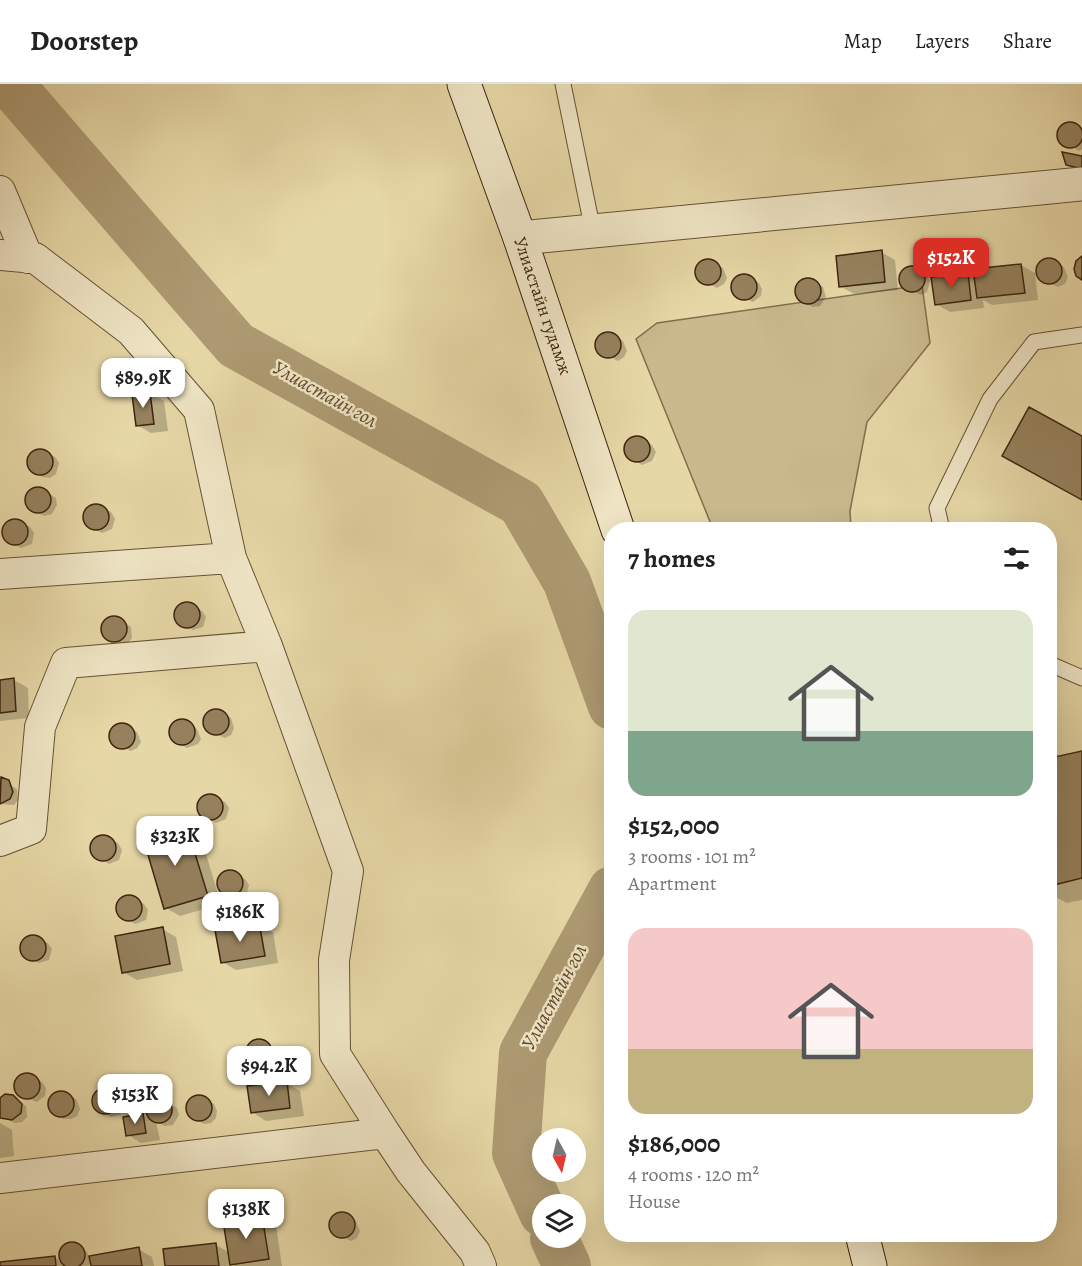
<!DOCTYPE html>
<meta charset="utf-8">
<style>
body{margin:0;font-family:Alegreya,serif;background:#f6f6f6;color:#222;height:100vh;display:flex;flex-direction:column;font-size:22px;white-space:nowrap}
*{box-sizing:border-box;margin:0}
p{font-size:20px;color:#767676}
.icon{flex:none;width:33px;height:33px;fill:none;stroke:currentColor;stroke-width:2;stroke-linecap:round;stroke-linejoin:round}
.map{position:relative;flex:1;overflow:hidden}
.details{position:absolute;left:604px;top:438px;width:453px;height:720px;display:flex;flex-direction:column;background:#fff;border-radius:24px;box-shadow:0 6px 24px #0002}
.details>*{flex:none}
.needle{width:39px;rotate:172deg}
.controls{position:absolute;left:532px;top:1044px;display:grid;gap:12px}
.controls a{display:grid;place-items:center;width:54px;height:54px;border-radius:50%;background:#fff;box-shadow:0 6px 24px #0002;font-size:30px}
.price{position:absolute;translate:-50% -51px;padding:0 14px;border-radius:12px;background:#fff;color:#222;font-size:20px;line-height:39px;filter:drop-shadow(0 2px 3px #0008)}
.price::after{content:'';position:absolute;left:50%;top:36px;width:18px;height:14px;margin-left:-9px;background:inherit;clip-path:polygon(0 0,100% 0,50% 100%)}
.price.selected{background:#d93025;color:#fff}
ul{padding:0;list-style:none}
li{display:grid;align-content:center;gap:12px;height:318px;padding:0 24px}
li span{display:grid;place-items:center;height:186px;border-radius:18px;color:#555}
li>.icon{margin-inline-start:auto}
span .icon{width:108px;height:108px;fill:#fffc;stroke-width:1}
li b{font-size:26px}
h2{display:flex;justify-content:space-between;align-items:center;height:72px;padding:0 24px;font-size:26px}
header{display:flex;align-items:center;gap:36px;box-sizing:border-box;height:84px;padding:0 30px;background:#fff;border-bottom:2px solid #e0e0e0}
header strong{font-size:28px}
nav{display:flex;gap:33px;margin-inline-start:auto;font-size:21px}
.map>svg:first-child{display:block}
</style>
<header>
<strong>Doorstep</strong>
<nav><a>Map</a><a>Layers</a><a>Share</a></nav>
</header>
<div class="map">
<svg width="1082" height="1182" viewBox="0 0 1082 1182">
<rect width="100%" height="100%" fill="#e6d7a6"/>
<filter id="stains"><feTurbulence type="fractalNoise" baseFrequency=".00333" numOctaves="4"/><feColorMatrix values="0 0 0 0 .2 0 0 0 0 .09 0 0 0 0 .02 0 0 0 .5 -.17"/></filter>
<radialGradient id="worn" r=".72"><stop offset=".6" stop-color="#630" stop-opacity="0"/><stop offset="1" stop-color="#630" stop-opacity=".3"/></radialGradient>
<path fill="#c9b98c" stroke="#846e4c" stroke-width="1.5" d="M922 201 930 259 867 338 850 427 851 445H713L636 255 657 239Z"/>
<path fill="#0003" d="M1068 40 1078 43 1082 53V65L1080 67 1062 58 1060 51 1062 44Z
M881 168 895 176 898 206 854 210 840 202Z
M1047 176 1064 183 1068 193 1065 200 1058 203 1044 197 1038 187 1041 180Z
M705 177 723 184 727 194 724 200 717 204 699 195 697 188 699 181Z
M1021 181 1035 189 1038 216 992 221 983 216 984 224 950 228 936 220 967 190 976 195Z
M909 185 927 191 930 197 927 208 921 211 903 202 901 196 903 188Z
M745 192 759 199 762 205 761 212 753 218 739 212 733 207V199L737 193Z
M809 196 823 203 826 213 820 222 813 223 799 215 797 204 802 198Z
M606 250 623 257 627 267 624 273 618 277 600 268 597 261 599 254Z
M150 309 164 317 168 347 151 349 137 341Z
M634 355 652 361 656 368 652 377 642 381 628 372 626 366 628 358Z
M37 367 48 369 55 373 59 379 56 390 50 394 42 393 29 383 28 375Z
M39 404 56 414 57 421 52 430 44 432 29 423 26 416 28 409Z
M96 421 111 428 115 435 112 445 102 449 87 441 84 434 86 426Z
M12 436 23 439 30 443 34 449 32 460 21 464 7 456 4 448 6 441Z
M188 520 202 527 206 533 203 543 193 546 179 538 176 531 179 524Z
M118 534 131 543 132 554 127 560 120 561 103 550V542L107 535Z
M14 596 28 604 29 634 0 637V597Z
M213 628 231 634 234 644 231 651 225 654 207 646 205 639 207 632Z
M183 637 197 645 201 655 198 660 187 664 173 656 171 649 173 642Z
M119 641 137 648 141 658 137 664 131 667 113 659 111 652 113 645Z
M1082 668V816L1067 819 1050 810V676Z
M0 695 17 705 18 716 14 721 0 720Z
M207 711 225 718 229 724 226 735 216 739 201 731 198 724 200 716Z
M186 742 200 750 221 820 180 832 166 824Z
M104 753 118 759 122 766 119 776 109 780 92 769V761L96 755Z
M227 788 245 795 249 801 246 811 240 815 222 806 219 799 221 792Z
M126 813 144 820 148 826 146 836 135 840 121 832 118 825 120 817Z
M259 840 273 848 278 879 236 886 222 878Z
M162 845 176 853 183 887 137 896 123 888Z
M34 852 48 859 52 865 49 876 39 879 24 872 21 864 23 857Z
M259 956 276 967 277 977 272 983H261L248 973 247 965 252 959Z
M28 991 42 998 46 1004 45 1012 37 1018 26 1014 17 1006V999L21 993Z
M286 999 300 1007 304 1032 266 1037 252 1028Z
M106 1006 120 1013 124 1023 121 1030 111 1033 97 1024 94 1018 96 1011Z
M58 1008 69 1011 76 1015 80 1025 77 1032 71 1035H63L56 1030 49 1020 51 1013Z
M9 1012 26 1022 27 1033 22 1038 15 1039 0 1032V1018Z
M200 1013 214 1020 217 1027 216 1034 211 1039 204 1040 190 1032 188 1025 193 1015Z
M160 1014 177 1024 179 1031 173 1041 165 1042 156 1038 160 1056 141 1059 128 1051 142 1031 151 1036 147 1027 150 1020Z
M0 1039 12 1046 14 1072 0 1074Z
M339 1131 356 1137 360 1147 357 1154 351 1157 333 1148 330 1142 333 1135Z
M262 1133 276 1141 282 1182H235L231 1180V1182H166L216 1161 230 1169Z
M73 1160 87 1168 89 1173 138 1165 152 1173 154 1182H92L91 1177 89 1182H0V1180L54 1173 62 1178 60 1173 62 1166Z"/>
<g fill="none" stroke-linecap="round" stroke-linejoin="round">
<path stroke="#ad9a72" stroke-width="48" d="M10 0 236 261 521 419 567 498 612 622
M543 1129 516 1069 523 969 612 806
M554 1154 567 1182"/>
</g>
<path fill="#95815d" stroke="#3e240d" stroke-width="1.5" d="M1057 51a13 13 0 1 1 26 0a13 13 0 1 1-26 0Z
M1062 68 1082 72V85L1066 81Z
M882 166 885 198 839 203 836 172Z
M1082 172V196L1076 192 1074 185 1076 177Z
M1036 187a13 13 0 1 1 26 0a13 13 0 1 1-26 0Z
M695 188a13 13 0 1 1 26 0a13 13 0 1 1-26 0Z
M1021 180 1025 209 977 214 973 185Z
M899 195a13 13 0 1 1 26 0a13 13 0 1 1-26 0Z
M968 189 971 216 935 221 931 193Z
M731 203a13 13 0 1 1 26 0a13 13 0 1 1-26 0Z
M795 207a13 13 0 1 1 26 0a13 13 0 1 1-26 0Z
M595 261a13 13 0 1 1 26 0a13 13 0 1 1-26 0Z
M150 308 154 340 136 342 132 310Z
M1029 323 1082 352V416L1002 372Z
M624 365a13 13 0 1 1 26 0a13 13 0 1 1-26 0Z
M27 378a13 13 0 1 1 26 0a13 13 0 1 1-26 0Z
M25 416a13 13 0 1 1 26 0a13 13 0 1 1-26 0Z
M83 433a13 13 0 1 1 26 0a13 13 0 1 1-26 0Z
M2 448a13 13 0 1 1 26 0a13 13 0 1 1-26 0Z
M174 531a13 13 0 1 1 26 0a13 13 0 1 1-26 0Z
M101 545a13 13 0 1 1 26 0a13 13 0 1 1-26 0Z
M14 594 16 627 0 629V596Z
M203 638a13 13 0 1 1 26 0a13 13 0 1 1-26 0Z
M169 648a13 13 0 1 1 26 0a13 13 0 1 1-26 0Z
M109 652a13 13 0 1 1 26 0a13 13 0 1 1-26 0Z
M1082 667V794L1050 802V674Z
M1 693 9 696 13 708 10 715 0 720Z
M197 723a13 13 0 1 1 26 0a13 13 0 1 1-26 0Z
M186 740 208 812 164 825 143 754Z
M90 764a13 13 0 1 1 26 0a13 13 0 1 1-26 0Z
M217 799a13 13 0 1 1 26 0a13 13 0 1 1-26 0Z
M116 824a13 13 0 1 1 26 0a13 13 0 1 1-26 0Z
M259 838 265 872 221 879 215 846Z
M163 843 170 880 122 889 115 852Z
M20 864a13 13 0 1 1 26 0a13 13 0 1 1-26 0Z
M246 968a13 13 0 1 1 26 0a13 13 0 1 1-26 0Z
M14 1002a13 13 0 1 1 26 0a13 13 0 1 1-26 0Z
M287 997 290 1024 251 1029 247 1002Z
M92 1017a13 13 0 1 1 26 0a13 13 0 1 1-26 0Z
M48 1020a13 13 0 1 1 26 0a13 13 0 1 1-26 0Z
M5 1010 13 1011 22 1020 21 1029 12 1036 0 1034V1014Z
M186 1024a13 13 0 1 1 26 0a13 13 0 1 1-26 0Z
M146 1026a13 13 0 1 1 26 0a13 13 0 1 1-26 0Z
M143 1029 146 1049 126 1052 123 1033Z
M329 1141a13 13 0 1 1 26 0a13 13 0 1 1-26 0Z
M262 1131 269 1175 230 1181 223 1137Z
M59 1171a13 13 0 1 1 26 0a13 13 0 1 1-26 0Z
M216 1159 219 1182H165L163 1165Z
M139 1163 142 1182H91L89 1172Z
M55 1172 56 1182H0V1178Z"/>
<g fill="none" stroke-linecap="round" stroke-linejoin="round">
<g stroke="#685133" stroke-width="17">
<path id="service" d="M563 0 593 147
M942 446 937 424 990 315 1034 258 1082 251
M1050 580 1082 594"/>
</g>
<g stroke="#685133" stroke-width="32">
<path id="minor" d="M0 107 28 174
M0 171 35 174 131 247 199 326 231 474 267 562 348 787 334 876 335 970 385 1049 411 1088 475 1168 481 1182
M0 490 231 474
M0 757 31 745 40 643 66 579 267 562
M0 1094 385 1049"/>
</g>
<g stroke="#685133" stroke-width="35">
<path id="tertiary" d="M520 154 1082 100"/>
</g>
<g stroke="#3e240d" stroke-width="35">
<path id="secondary" d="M464 0 520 154 618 446
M862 1150 870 1182"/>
</g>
<use href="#service" stroke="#efe5c5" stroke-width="15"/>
<use href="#minor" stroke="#efe5c5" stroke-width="30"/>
<use href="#tertiary" stroke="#efe5c5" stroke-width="33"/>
<use href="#secondary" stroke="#efe5c5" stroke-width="33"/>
</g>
<g text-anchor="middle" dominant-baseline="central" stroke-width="5" stroke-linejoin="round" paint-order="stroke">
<g font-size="18" fill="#3e240d" stroke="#efe5c5">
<text transform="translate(543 222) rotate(71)">Улиастайн гудамж</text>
</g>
<g font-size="20" font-style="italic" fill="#5f472b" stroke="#efe5c5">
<text transform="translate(325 310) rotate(29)">Улиастайн гол</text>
<text transform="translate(554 913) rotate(-62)">Улиастайн гол</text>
</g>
</g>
<rect width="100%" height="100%" filter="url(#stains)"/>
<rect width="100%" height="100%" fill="url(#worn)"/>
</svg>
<div class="controls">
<a><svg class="needle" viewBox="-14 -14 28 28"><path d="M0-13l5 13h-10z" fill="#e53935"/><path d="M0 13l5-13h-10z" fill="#767676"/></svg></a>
<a><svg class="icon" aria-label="layers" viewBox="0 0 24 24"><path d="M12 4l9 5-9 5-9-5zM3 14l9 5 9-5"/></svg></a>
</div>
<b class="price selected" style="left:951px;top:205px">$152K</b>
<b class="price" style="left:143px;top:325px">$89.9K</b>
<b class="price" style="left:175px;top:783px">$323K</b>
<b class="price" style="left:240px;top:859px">$186K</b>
<b class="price" style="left:269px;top:1013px">$94.2K</b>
<b class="price" style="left:135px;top:1041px">$153K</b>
<b class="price" style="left:246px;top:1156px">$138K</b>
<section class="details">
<h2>7 homes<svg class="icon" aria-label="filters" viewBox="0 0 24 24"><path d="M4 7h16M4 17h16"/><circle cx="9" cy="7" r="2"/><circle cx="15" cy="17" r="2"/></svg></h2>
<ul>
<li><span style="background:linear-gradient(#dfe7d0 65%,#7fa58c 0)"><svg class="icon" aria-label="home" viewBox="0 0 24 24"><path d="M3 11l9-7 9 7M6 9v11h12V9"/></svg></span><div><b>$152,000</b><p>3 rooms · 101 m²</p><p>Apartment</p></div></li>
<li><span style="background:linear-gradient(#f6c9c9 65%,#c2b280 0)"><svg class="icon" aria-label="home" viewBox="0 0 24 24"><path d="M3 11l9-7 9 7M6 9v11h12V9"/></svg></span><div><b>$186,000</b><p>4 rooms · 120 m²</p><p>House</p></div></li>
</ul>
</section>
</div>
